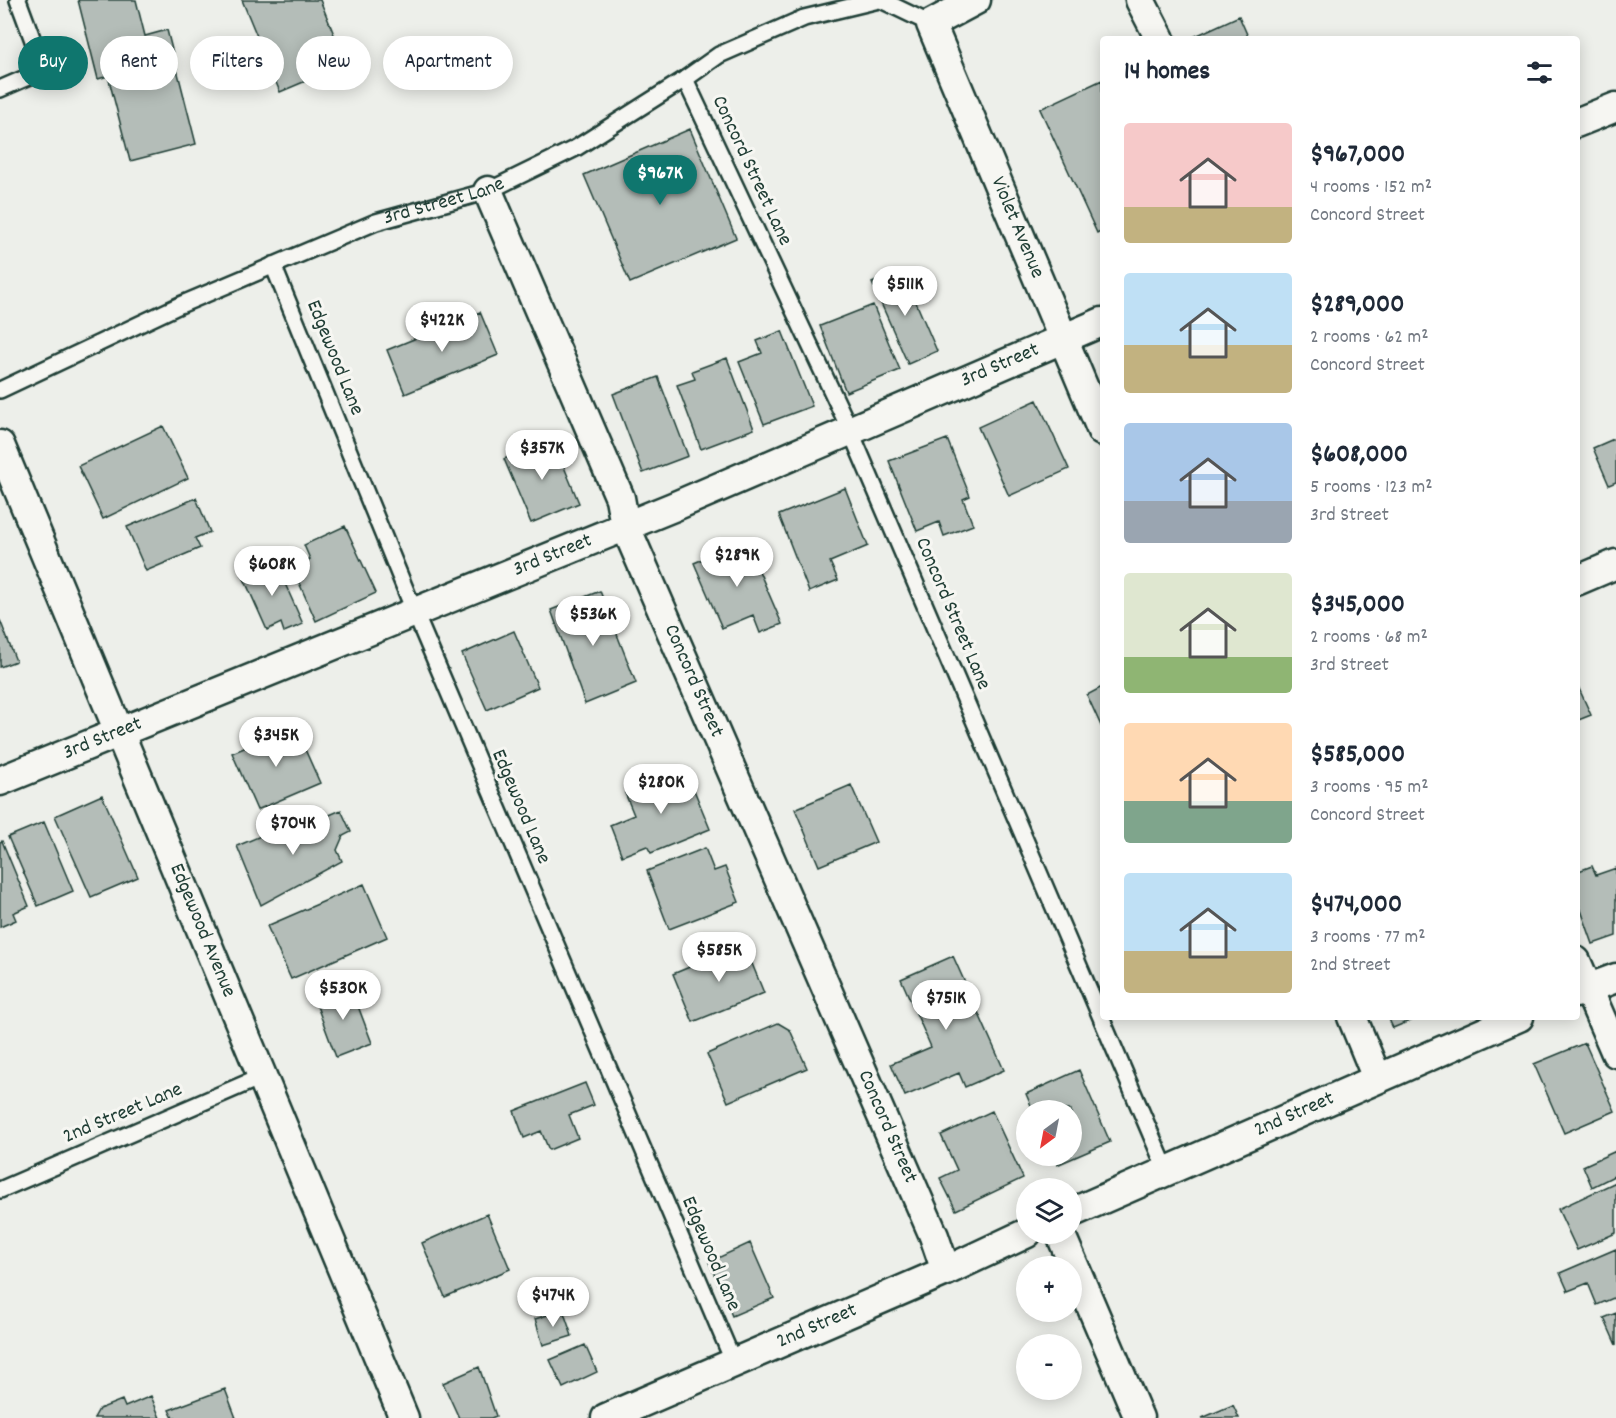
<!DOCTYPE html>
<meta charset="utf-8">
<style>
body{margin:0;font-family:Dekko,sans-serif;background:#f6f6f7;color:#1f2937;height:100vh;display:flex;flex-direction:column;font-size:22px;white-space:nowrap}
*{box-sizing:border-box;margin:0}
p{font-size:20px;color:#747a83}
.icon{flex:none;width:33px;height:33px;fill:none;stroke:currentColor;stroke-width:2;stroke-linecap:round;stroke-linejoin:round}
.map{position:relative;flex:1;overflow:hidden}
.details{position:absolute;left:1100px;top:36px;width:480px;height:984px;display:flex;flex-direction:column;background:#fff;border-radius:6px;box-shadow:0 3px 15px #0003}
.details>*{flex:none}
.banner{position:absolute;left:18px;top:36px;width:570px;height:54px;display:flex;gap:12px}
.needle{width:39px;rotate:212deg}
.fabs{position:absolute;left:1016px;top:1100px;display:grid;gap:12px}
.fabs a{display:grid;place-items:center;width:66px;height:66px;border-radius:50%;background:#fff;box-shadow:0 3px 15px #0003;font-size:30px}
.price{position:absolute;translate:-50% -51px;padding:0 14px;border-radius:21px;background:#fff;color:#222;font-size:20px;line-height:39px;filter:drop-shadow(0 2px 3px #0008)}
.price::after{content:'';position:absolute;left:50%;top:36px;width:18px;height:14px;margin-left:-9px;background:inherit;clip-path:polygon(0 0,100% 0,50% 100%)}
.price.on{background:#0f766e;color:#fff}
ul{padding:0;list-style:none}
li{display:flex;align-items:center;gap:18px;height:150px;padding:0 24px}
li span{display:grid;place-items:center;flex:none;width:168px;height:120px;border-radius:6px;color:#555}
li>.icon{margin-inline-start:auto}
span .icon{width:72px;height:72px;fill:#fffc;stroke-width:1}
li b{font-size:26px}
h2{display:flex;justify-content:space-between;align-items:center;height:72px;padding:0 24px;font-size:26px}
.chip{padding:0 21px;border-radius:27px;background:#fff;box-shadow:0 3px 15px #0003;font-size:21px;line-height:54px}
.chip.on{background:#0f766e;color:#fff}
.map>svg:first-child{display:block}
</style>
<div class="map">
<svg width="1616" height="1418" viewBox="0 0 1616 1418">
<rect width="100%" height="100%" fill="#edefea"/>
<filter id="ink" filterUnits="userSpaceOnUse"><feTurbulence type="fractalNoise" baseFrequency=".0167" numOctaves="2"/><feDisplacementMap in="SourceGraphic" scale="12" xChannelSelector="R" yChannelSelector="G"/><feConvolveMatrix kernelMatrix="1 2 1 2 8 2 1 2 1" color-interpolation-filters="sRGB"/></filter>
<g filter="url(#ink)">
<path fill="#b4bdb8" stroke="#1f3d34" stroke-width="1.5" d="M78 0H136L145 36 167 30 196 144 130 161 108 76 98 79Z
M242 0H320L346 64 280 92Z
M1239 16 1249 39H1191V38Z
M1102 80V230L1097 233 1040 109Z
M690 129 736 238 630 283 584 175Z
M902 270 937 351 908 364 872 283Z
M873 305 900 370 846 392 820 326Z
M480 312 498 355 405 394 387 350Z
M782 331 812 406 764 424 739 362 762 353 757 341Z
M727 358 754 429 701 449 677 385 695 379 692 371Z
M658 377 688 456 643 473 613 394Z
M1037 400 1069 469 1009 496 978 427Z
M163 426 188 478 103 519 78 466Z
M552 438 579 503 531 523 504 459Z
M1616 438V482L1609 485 1593 448Z
M947 439 970 496 963 499 973 525 944 536 939 522 917 531 889 461Z
M845 488 868 546 830 562 838 580 809 592 779 515Z
M196 498 210 532 195 538 200 548 146 571 127 527Z
M345 526 376 593 316 621 292 567 310 559 304 545Z
M746 541 782 624 760 633 753 615 722 628 694 563Z
M274 559 303 624 284 632 281 623 267 630 242 574Z
M600 591 636 683 585 704 551 610Z
M0 620 16 661 0 667Z
M514 631 538 687 487 710 462 654Z
M1576 682 1591 715 1576 721Z
M1102 687V728L1087 695Z
M295 727 320 783 257 810 232 753Z
M685 768 710 829 651 853 647 846 622 856 610 825 634 815 625 793Z
M851 785 876 842 819 866 795 809Z
M102 795 138 877 91 897 55 816Z
M341 810 351 832 343 836 337 850 342 861 261 905 237 846 277 829 281 836Z
M44 822 73 891 38 906 8 837Z
M2 841 29 906 13 913 16 920 0 927V842Z
M705 848 714 871 725 867 739 902 669 929 647 871Z
M1592 866 1596 875 1616 868V936L1593 944 1576 896V872Z
M364 884 387 937 291 979 267 926Z
M744 944 764 993 693 1022 673 974Z
M953 956 1004 1070 965 1087 959 1073 905 1096 891 1064 931 1047 901 979Z
M350 985 372 1043 336 1057 314 998Z
M1388 1017H1419L1393 1028Z
M778 1023 790 1030 807 1068 728 1102 707 1054Z
M1585 1043 1615 1111 1564 1133 1534 1064Z
M1079 1070 1110 1142 1057 1165 1053 1155H1071V1110H1033L1026 1094Z
M585 1083 594 1105 569 1115 578 1138 549 1150 541 1131 524 1138 514 1111Z
M992 1111 1023 1178 956 1210 940 1178 957 1170 941 1135Z
M1616 1151V1175L1592 1187 1583 1166Z
M1616 1182V1233L1577 1250 1558 1209Z
M487 1214 510 1269 445 1297 422 1243Z
M750 1243 774 1298 732 1316 709 1262Z
M1616 1249V1297L1597 1305 1588 1283 1568 1291 1560 1273Z
M563 1310 572 1336 543 1345 535 1319Z
M1616 1313V1345L1604 1318Z
M585 1345 597 1372 563 1388 550 1360Z
M479 1367 496 1416 491 1418H459L443 1383Z
M225 1389 236 1418H173L169 1410Z
M151 1396 160 1418H94L99 1409 122 1400 125 1407Z
M1233 1405 1239 1418H1202Z"/>
<g fill="none" stroke-linecap="round" stroke-linejoin="round">
<g stroke="#1f3d34" stroke-width="20">
<g id="lane">
<path d="M881 0 931 24"/>
<path d="M685 79 850 430 1167 1172"/>
<path d="M0 89 44 70 18 0"/>
<path d="M273 265 415 613 734 1363"/>
<path id="s1" d="M0 390 180 305 376 222 488 191 576 148 685 79 719 55 804 18 879 0"/>
<path d="M0 1190 263 1076"/>
</g>
</g>
<g stroke="#1f3d34" stroke-width="33">
<g id="street">
<path id="s2" d="M976 0 931 24 1102 431"/>
<path d="M1140 0 1160 39"/>
<path d="M1576 123 1616 107"/>
<path id="s3" d="M488 191 620 498 625 525 934 1236 946 1271"/>
<path id="s4" d="M0 445 404 1418"/>
<path d="M1576 581 1616 564"/>
<path id="s5" d="M0 781 673 507 1102 322"/>
<path d="M1576 961 1616 1053"/>
<path d="M1576 993 1616 978"/>
<path d="M1352 1017 1377 1078"/>
<path id="s6" d="M1071 1213 1519 1017"/>
<path d="M1060 1233 1139 1418"/>
<path id="s7" d="M606 1418 946 1271 1027 1233"/>
</g>
</g>
<use href="#lane" stroke="#f6f6f2" stroke-width="15"/>
<use href="#street" stroke="#f6f6f2" stroke-width="28"/>
</g>
</g>
<g text-anchor="middle" dominant-baseline="central" stroke-width="6" stroke-linejoin="round" paint-order="stroke">
<g font-size="21" fill="#1f3d34" stroke="#f6f6f2">
<text transform="translate(751 171) rotate(65)">Concord Street Lane</text>
<text stroke="none"><textPath href="#s1" startOffset="483">3rd Street Lane</textPath></text>
<text stroke="none"><textPath href="#s2" startOffset="272">Violet Avenue</textPath></text>
<text transform="translate(334 358) rotate(68)">Edgewood Lane</text>
<text stroke="none"><textPath href="#s5" startOffset="1083">3rd Street</textPath></text>
<text stroke="none"><textPath href="#s5" startOffset="597">3rd Street</textPath></text>
<text transform="translate(952 614) rotate(67)">Concord Street Lane</text>
<text stroke="none"><textPath href="#s3" startOffset="532">Concord Street</textPath></text>
<text stroke="none"><textPath href="#s5" startOffset="111">3rd Street</textPath></text>
<text transform="translate(520 807) rotate(67)">Edgewood Lane</text>
<text stroke="none"><textPath href="#s4" startOffset="526">Edgewood Avenue</textPath></text>
<text transform="translate(123 1114) rotate(-23)">2nd Street Lane</text>
<text stroke="none"><textPath href="#s6" startOffset="244">2nd Street</textPath></text>
<text stroke="none"><textPath href="#s3" startOffset="1018">Concord Street</textPath></text>
<text transform="translate(710 1254) rotate(67)">Edgewood Lane</text>
<text stroke="none"><textPath href="#s7" startOffset="230">2nd Street</textPath></text>
</g>
</g>
</svg>
<div class="fabs">
<a><svg class="needle" viewBox="-14 -14 28 28"><path d="M0-13l5 13h-10z" fill="#e53935"/><path d="M0 13l5-13h-10z" fill="#747a83"/></svg></a>
<a><svg class="icon" aria-label="layers" viewBox="0 0 24 24"><path d="M12 4l9 5-9 5-9-5zM3 14l9 5 9-5"/></svg></a>
<a>+</a>
<a>−</a>
</div>
<b class="price on" style="left:660px;top:206px">$967K</b>
<b class="price" style="left:905px;top:317px">$511K</b>
<b class="price" style="left:442px;top:353px">$422K</b>
<b class="price" style="left:542px;top:481px">$357K</b>
<b class="price" style="left:737px;top:588px">$289K</b>
<b class="price" style="left:272px;top:597px">$608K</b>
<b class="price" style="left:593px;top:647px">$536K</b>
<b class="price" style="left:276px;top:768px">$345K</b>
<b class="price" style="left:661px;top:815px">$280K</b>
<b class="price" style="left:293px;top:856px">$704K</b>
<b class="price" style="left:719px;top:983px">$585K</b>
<b class="price" style="left:343px;top:1021px">$530K</b>
<b class="price" style="left:946px;top:1031px">$751K</b>
<b class="price" style="left:553px;top:1328px">$474K</b>
<div class="banner">
<a class="chip on">Buy</a>
<a class="chip">Rent</a>
<a class="chip">Filters</a>
<a class="chip">New</a>
<a class="chip">Apartment</a>
</div>
<section class="details">
<h2>14 homes<svg class="icon" aria-label="filters" viewBox="0 0 24 24"><path d="M4 7h16M4 17h16"/><circle cx="9" cy="7" r="2"/><circle cx="15" cy="17" r="2"/></svg></h2>
<ul>
<li><span style="background:linear-gradient(#f6c9c9 70%,#c2b280 0)"><svg class="icon" aria-label="home" viewBox="0 0 24 24"><path d="M3 11l9-7 9 7M6 9v11h12V9"/></svg></span><div><b>$967,000</b><p>4 rooms · 152 m²</p><p>Concord Street</p></div></li>
<li><span style="background:linear-gradient(#bfe0f5 60%,#c2b280 0)"><svg class="icon" aria-label="home" viewBox="0 0 24 24"><path d="M3 11l9-7 9 7M6 9v11h12V9"/></svg></span><div><b>$289,000</b><p>2 rooms · 62 m²</p><p>Concord Street</p></div></li>
<li><span style="background:linear-gradient(#a9c7e8 65%,#9aa5b1 0)"><svg class="icon" aria-label="home" viewBox="0 0 24 24"><path d="M3 11l9-7 9 7M6 9v11h12V9"/></svg></span><div><b>$608,000</b><p>5 rooms · 123 m²</p><p>3rd Street</p></div></li>
<li><span style="background:linear-gradient(#dfe7d0 70%,#8fb573 0)"><svg class="icon" aria-label="home" viewBox="0 0 24 24"><path d="M3 11l9-7 9 7M6 9v11h12V9"/></svg></span><div><b>$345,000</b><p>2 rooms · 68 m²</p><p>3rd Street</p></div></li>
<li><span style="background:linear-gradient(#ffd9b3 65%,#7fa58c 0)"><svg class="icon" aria-label="home" viewBox="0 0 24 24"><path d="M3 11l9-7 9 7M6 9v11h12V9"/></svg></span><div><b>$585,000</b><p>3 rooms · 95 m²</p><p>Concord Street</p></div></li>
<li><span style="background:linear-gradient(#bfe0f5 65%,#c2b280 0)"><svg class="icon" aria-label="home" viewBox="0 0 24 24"><path d="M3 11l9-7 9 7M6 9v11h12V9"/></svg></span><div><b>$474,000</b><p>3 rooms · 77 m²</p><p>2nd Street</p></div></li>
</ul>
</section>
</div>
